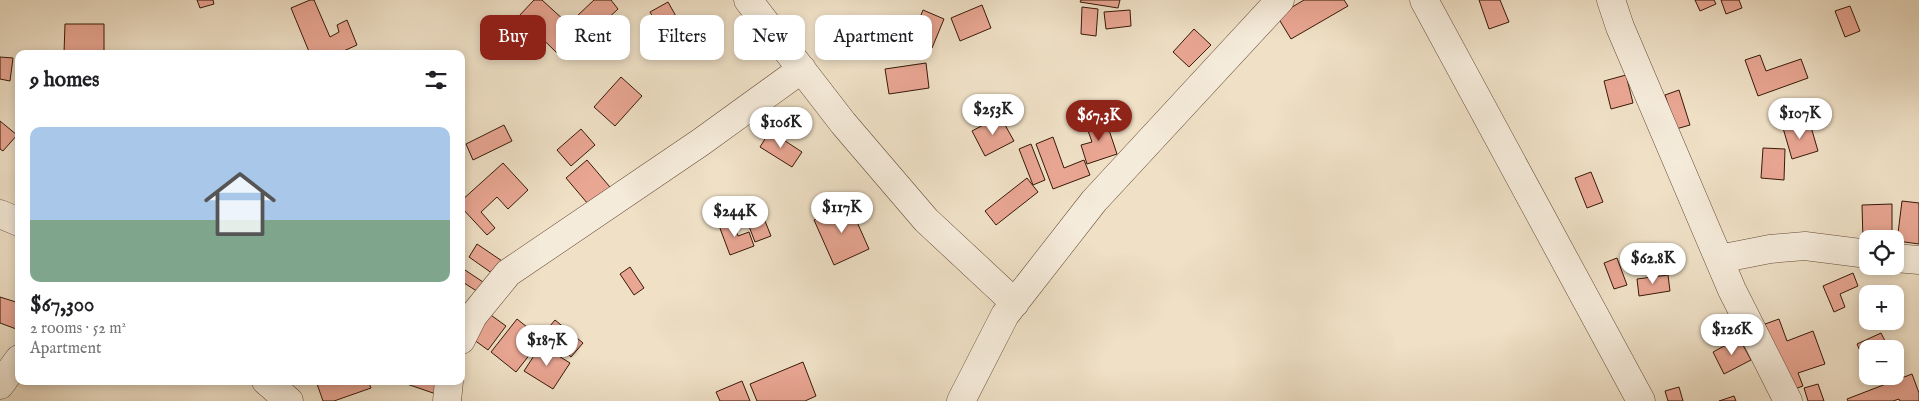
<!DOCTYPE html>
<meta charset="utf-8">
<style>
body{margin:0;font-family:"IM FELL English",serif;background:#f2f2f2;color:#202124;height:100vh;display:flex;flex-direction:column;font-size:19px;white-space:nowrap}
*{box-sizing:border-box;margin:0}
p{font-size:16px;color:#757577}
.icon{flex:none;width:28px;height:28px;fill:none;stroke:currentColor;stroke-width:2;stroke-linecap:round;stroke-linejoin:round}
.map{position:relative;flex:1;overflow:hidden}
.sheet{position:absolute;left:15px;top:50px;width:450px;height:335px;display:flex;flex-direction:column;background:#fff;border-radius:10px;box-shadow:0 2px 8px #0003}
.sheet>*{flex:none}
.banner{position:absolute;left:480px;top:15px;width:475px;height:45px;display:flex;gap:10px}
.fabs{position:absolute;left:1859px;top:230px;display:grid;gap:10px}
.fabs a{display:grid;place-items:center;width:45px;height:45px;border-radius:10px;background:#fff;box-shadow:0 2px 8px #0003;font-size:25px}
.price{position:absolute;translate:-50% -42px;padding:0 11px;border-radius:18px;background:#fff;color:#222;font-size:16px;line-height:32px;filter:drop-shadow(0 1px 2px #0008)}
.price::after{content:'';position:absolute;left:50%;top:30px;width:15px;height:11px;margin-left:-8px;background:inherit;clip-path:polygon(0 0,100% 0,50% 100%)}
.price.active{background:#8f2418;color:#fff}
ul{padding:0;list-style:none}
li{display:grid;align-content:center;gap:10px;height:265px;padding:0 15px}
li span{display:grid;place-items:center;height:155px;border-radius:10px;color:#555}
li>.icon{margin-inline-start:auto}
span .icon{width:90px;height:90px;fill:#fffc;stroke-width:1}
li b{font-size:21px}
h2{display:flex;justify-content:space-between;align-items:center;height:60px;padding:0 15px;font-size:21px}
.pill{padding:0 18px;border-radius:10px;background:#fff;box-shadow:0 2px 8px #0003;font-size:18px;line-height:45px}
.pill.active{background:#8f2418;color:#fff}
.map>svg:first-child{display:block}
</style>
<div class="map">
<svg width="1919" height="401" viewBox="0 0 1919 401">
<rect width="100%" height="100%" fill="#efe0c6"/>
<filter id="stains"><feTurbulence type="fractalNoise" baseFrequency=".004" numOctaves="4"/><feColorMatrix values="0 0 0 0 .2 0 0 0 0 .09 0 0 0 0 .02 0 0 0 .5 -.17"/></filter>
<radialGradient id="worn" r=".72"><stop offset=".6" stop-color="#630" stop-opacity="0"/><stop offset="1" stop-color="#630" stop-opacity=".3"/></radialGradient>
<path fill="#e9a693" stroke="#371907" d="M197 0H213L214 4 200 8Z
M310 0H314L330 37 339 32 337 25 347 20 357 45 337 54H310L291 8Z
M534 0H542L577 32 557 53 519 16Z
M594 0H611L618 9 591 34 576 17Z
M1081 0H1120L1118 8 1080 2Z
M1304 0H1344L1348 6 1291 39 1277 16Z
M1479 0H1500L1509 22 1489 29Z
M1695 0H1714L1716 4 1700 11Z
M1721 0H1739L1742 8 1726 14Z
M668 2 690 41 672 51 650 12Z
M982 5 991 28 960 41 951 18Z
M1850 6 1860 31 1845 37 1835 11Z
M1082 7 1098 9 1096 36 1081 34Z
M923 10 944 19 932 48 911 40Z
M1130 10 1131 26 1106 29 1104 12Z
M65 24H104V53H64Z
M1194 29 1211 45 1189 67 1173 52Z
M1760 55 1766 71 1801 59 1808 78 1758 96 1745 60Z
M0 57 13 58 10 81 0 79Z
M926 63 929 88 889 94 885 69Z
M1626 75 1633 103 1611 109 1604 81Z
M621 77 642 96 615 126 594 107Z
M1679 90 1690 125 1676 129 1665 95Z
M1000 116 1014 141 985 156 972 131Z
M1105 118 1117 154 1087 164 1081 145 1092 142 1086 125Z
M1809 120 1818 151 1792 159 1783 128Z
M0 121 17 135 3 151 0 149Z
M504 125 512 141 473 160 466 144Z
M581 129 595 145 571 166 557 150Z
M770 131 802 152 792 167 760 147Z
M1053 137 1064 168 1084 160 1090 175 1053 189 1036 144Z
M1031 144 1045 180 1033 185 1019 149Z
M1763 148 1785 149 1784 180 1761 178Z
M587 160 615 193 594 211 566 178Z
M503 163 528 190 508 209 497 197 481 212 495 228 487 235 461 207V201Z
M1591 172 1603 202 1587 208 1575 178Z
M1027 178 1038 192 996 225 985 211Z
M1902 201 1919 203V244L1897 241Z
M849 204 869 249 834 265 814 220Z
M1892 204V239L1863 240 1862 205Z
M761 211 771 236 755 242 745 216Z
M731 218 738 236 749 232 754 246 730 255 718 223Z
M477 244 505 263 496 276 469 257Z
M1617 258 1627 285 1614 289 1604 263Z
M630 267 644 288 634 295 620 274Z
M465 270 492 288 486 297 461 281V276Z
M1853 273 1858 286 1840 294 1845 307 1834 312 1823 286Z
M1668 275 1670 291 1639 296 1637 279Z
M0 297 19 303V330L0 323Z
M488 313 506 326 488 350 470 337Z
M517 319 542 339 516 372 491 352Z
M1779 319 1787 341 1813 331 1825 364 1798 373 1803 386 1789 391 1765 324Z
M555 320 583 343 571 357 544 333Z
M1881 333 1889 349H1868V359L1864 360 1857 344Z
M1739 338 1751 360 1724 374 1713 352Z
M541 345 570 363 553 389 524 371Z
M803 362 816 396 805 401H757L750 384Z
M1912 374 1919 393V401H1900L1899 399 1893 401H1848L1847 399Z
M316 381H368L371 388 334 401H323Z
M398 381H443L439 395Z
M742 381 750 401H720L716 392Z
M1818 384 1824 401H1808L1804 388Z
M1679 387 1683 401H1668L1665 391Z
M1734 396 1736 401H1719Z"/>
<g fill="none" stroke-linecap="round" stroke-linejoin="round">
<g stroke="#654b37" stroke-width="29">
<path id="street" d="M748 0 843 123 926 220 1015 303
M1424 0 1641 401
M1611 0 1620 27 1732 290 1788 401
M0 214 19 222
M1895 258 1919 260
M1719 259 1770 249 1805 246 1868 254
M461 340 473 316 508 273 701 142 802 69
M266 381 289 401
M0 385 19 359
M447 401 449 381
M961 401 1005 315 1094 201 1280 0"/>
</g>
<use href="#street" stroke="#f5ebda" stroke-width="28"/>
</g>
<rect width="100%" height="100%" filter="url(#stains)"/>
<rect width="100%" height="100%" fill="url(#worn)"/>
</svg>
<div class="fabs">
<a><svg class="icon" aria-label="locate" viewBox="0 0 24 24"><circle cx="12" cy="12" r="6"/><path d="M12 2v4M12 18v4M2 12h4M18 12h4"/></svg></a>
<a>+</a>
<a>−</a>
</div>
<b class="price" style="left:993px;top:136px">$253K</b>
<b class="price" style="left:1800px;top:140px">$107K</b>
<b class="price active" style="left:1099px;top:142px">$67.3K</b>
<b class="price" style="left:781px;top:149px">$106K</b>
<b class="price" style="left:842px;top:234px">$117K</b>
<b class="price" style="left:735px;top:238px">$244K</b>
<b class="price" style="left:1653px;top:285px">$62.8K</b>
<b class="price" style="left:1732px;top:356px">$126K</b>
<b class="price" style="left:547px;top:367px">$187K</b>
<div class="banner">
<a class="pill active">Buy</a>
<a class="pill">Rent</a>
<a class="pill">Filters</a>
<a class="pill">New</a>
<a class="pill">Apartment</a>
</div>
<section class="sheet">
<h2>9 homes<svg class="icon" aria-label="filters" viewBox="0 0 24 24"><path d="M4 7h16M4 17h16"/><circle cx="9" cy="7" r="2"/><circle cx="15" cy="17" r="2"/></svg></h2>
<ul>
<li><span style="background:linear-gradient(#a9c7e8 60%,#7fa58c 0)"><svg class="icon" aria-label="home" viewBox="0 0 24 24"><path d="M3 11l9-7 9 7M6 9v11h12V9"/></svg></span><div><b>$67,300</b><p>2 rooms · 52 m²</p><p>Apartment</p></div></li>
</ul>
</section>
</div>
